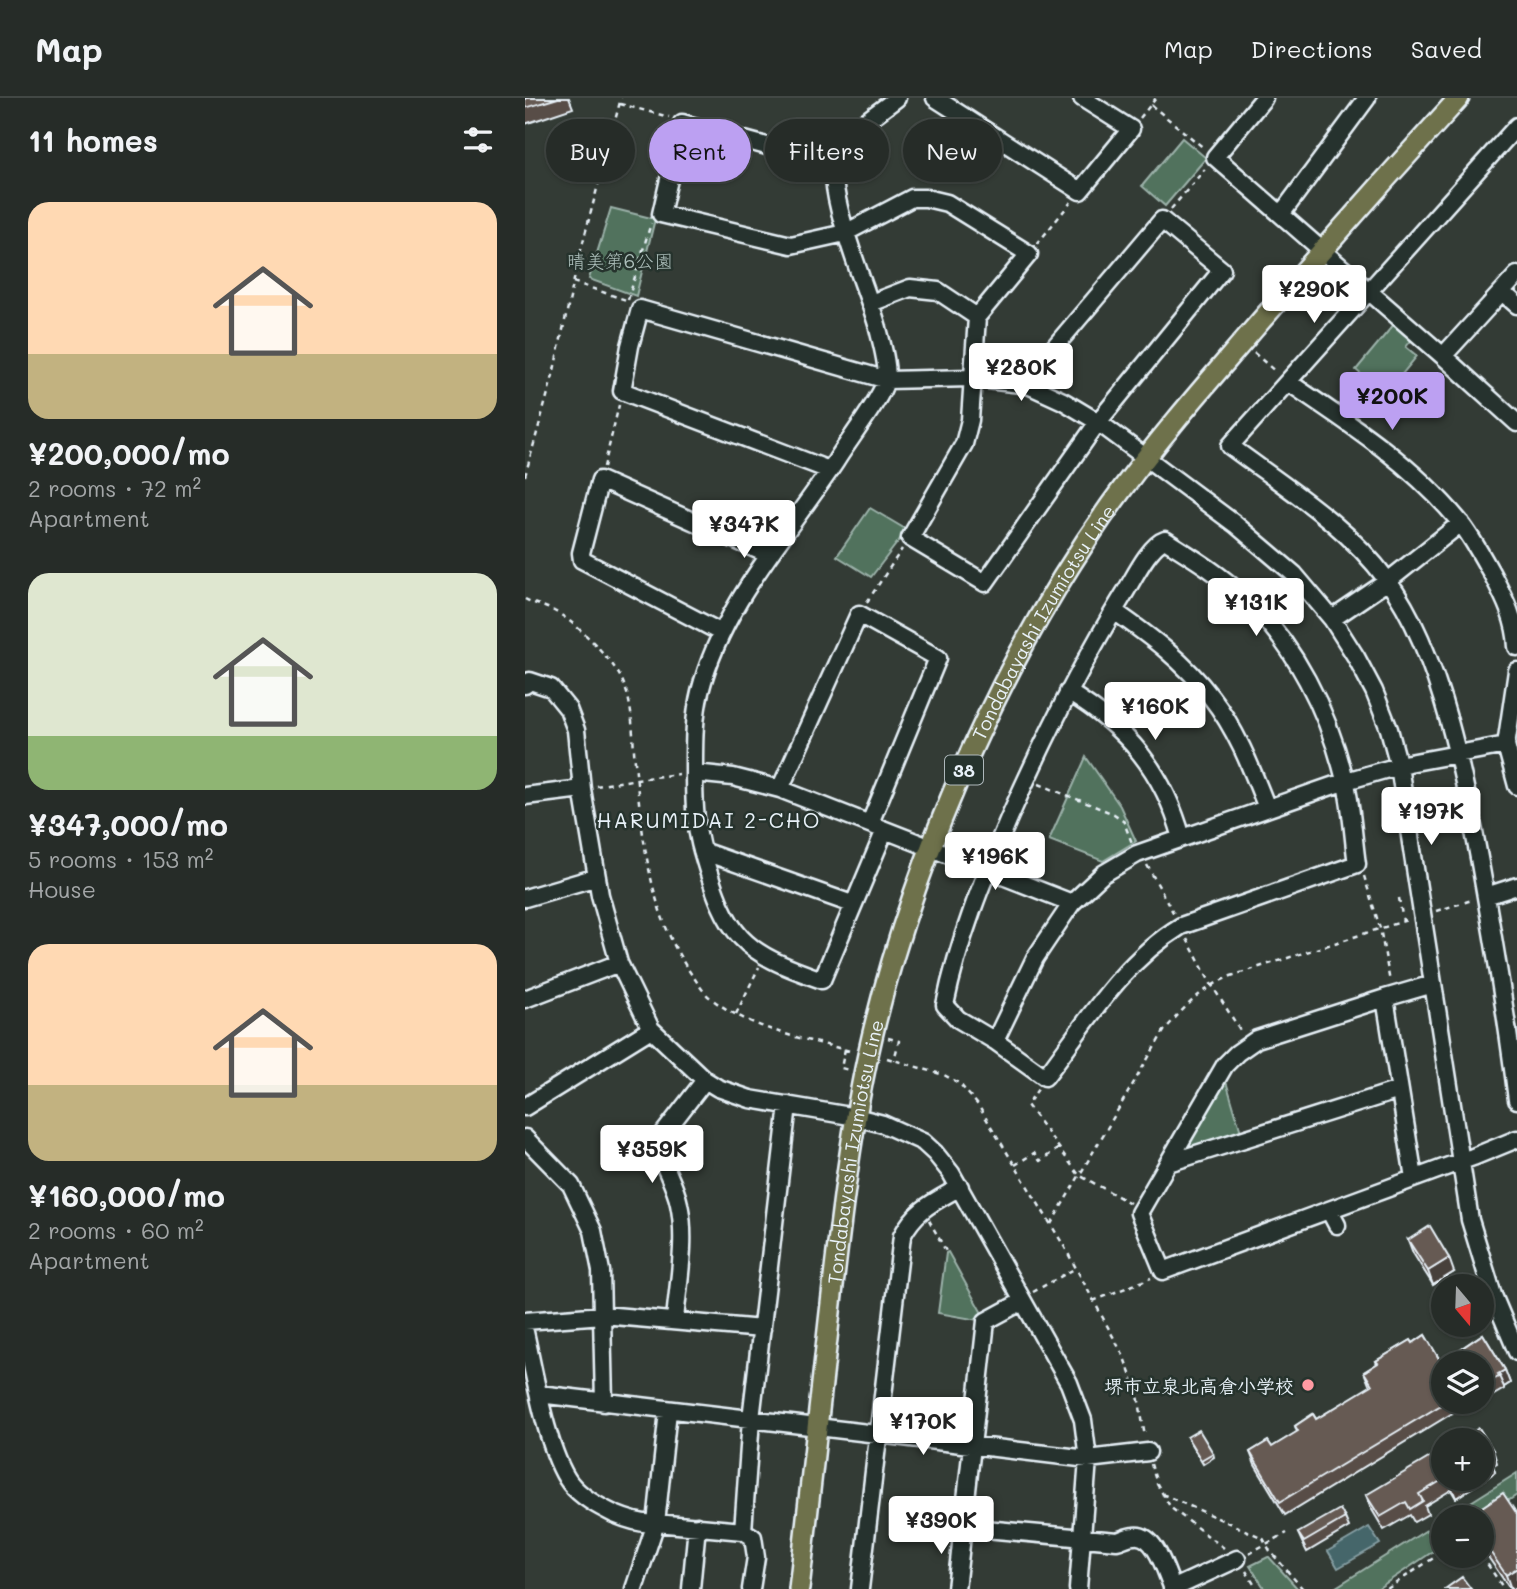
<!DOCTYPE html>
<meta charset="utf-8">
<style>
body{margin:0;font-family:Mali,"Klee One",sans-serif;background:#2e3430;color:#f1f3f6;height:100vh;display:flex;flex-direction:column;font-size:26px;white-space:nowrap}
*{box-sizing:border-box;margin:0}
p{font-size:23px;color:#a4a7a8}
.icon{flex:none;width:38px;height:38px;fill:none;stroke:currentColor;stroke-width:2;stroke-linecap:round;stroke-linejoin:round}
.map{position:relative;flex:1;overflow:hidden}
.sheet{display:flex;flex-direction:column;background:#262c28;width:525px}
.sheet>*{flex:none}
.top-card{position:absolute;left:21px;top:21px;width:665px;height:63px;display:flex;gap:14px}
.needle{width:46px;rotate:161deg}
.buttons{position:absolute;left:906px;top:1176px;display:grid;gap:14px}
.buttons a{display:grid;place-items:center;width:63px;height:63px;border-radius:50%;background:#262c28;box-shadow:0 2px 5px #0004,0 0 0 2px #424845;font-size:35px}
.price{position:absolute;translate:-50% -60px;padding:0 16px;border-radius:7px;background:#fff;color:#222;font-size:23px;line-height:46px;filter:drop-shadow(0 2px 4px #0008)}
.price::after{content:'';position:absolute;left:50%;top:42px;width:21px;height:16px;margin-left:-10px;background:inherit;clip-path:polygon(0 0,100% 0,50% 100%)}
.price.on{background:#bca0f2;color:#111}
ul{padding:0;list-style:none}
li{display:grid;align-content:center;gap:14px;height:371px;padding:0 28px}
li span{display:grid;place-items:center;height:217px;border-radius:21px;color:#555}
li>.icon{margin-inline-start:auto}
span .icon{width:126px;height:126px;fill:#fffc;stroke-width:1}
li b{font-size:30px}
h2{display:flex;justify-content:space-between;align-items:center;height:84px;padding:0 28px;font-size:30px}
.chip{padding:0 24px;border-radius:32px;background:#262c28;box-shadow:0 2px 5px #0004,0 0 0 2px #424845;font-size:24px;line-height:63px}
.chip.on{background:#bca0f2;color:#111}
header{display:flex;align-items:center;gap:42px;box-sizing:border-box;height:98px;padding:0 35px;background:#262c28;border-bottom:2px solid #424845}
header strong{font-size:33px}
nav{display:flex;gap:38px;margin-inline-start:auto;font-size:24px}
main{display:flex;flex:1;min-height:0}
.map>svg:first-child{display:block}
</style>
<header>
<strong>Map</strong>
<nav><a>Map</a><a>Directions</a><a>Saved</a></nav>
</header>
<main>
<section class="sheet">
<h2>11 homes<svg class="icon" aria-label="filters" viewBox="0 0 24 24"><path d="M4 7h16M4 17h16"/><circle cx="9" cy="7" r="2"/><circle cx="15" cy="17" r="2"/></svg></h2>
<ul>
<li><span style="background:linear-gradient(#ffd9b3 70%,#c2b280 0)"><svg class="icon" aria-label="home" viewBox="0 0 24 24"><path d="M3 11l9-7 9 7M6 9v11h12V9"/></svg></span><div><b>¥200,000/mo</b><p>2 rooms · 72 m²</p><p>Apartment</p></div></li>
<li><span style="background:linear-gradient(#dfe7d0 75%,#8fb573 0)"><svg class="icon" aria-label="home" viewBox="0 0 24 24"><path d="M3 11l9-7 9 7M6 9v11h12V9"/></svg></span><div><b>¥347,000/mo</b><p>5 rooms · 153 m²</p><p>House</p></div></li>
<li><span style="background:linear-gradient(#ffd9b3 65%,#c2b280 0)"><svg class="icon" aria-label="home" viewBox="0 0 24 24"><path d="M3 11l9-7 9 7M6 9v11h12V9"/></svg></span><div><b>¥160,000/mo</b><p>2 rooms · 60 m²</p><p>Apartment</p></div></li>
</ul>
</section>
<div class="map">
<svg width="992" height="1491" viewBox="0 0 992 1491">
<rect width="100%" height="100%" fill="#333b35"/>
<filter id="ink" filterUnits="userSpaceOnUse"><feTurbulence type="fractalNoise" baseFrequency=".0143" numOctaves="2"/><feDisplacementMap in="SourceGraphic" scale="14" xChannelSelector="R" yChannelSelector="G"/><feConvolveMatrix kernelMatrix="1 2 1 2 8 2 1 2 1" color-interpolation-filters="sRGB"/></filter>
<g filter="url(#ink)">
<path fill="#51725d" stroke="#9cb2aa" stroke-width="2" d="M657 40 681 60 640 108 617 88Z
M86 110 130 121 111 198 64 181Z
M870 225 888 240 881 249 892 258 860 297 831 272Z
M345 410 382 432 346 479 312 458Z
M561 659 595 708 611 743 578 763 524 742Z
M700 980 716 1034 661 1052 659 1048Z
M423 1154 458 1217 453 1222 413 1215 421 1155Z
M992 1375V1397L957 1420 922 1419Z
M919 1421V1446L852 1491H808Z
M743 1459H744L773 1491H740L725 1468Z"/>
<path fill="#44666a" stroke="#869ea3" stroke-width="2" d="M844 1429 855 1446 813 1470 803 1453Z"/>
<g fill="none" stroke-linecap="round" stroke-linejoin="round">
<g stroke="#e8f1f8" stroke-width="21">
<path id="minor" d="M410 0 555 93 606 31 557 0
M739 0 690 59 918 258 992 325
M992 28 705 348C760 389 821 426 862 482 917 555 942 692 958 782 971 855 983 928 992 1002
M308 66 157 25 136 116 266 147 320 135 387 100H401L422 105 504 156 452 219 445 322 439 346 385 440 460 485 573 324 697 172 637 122 510 272 503 287
M757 115 842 0
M977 194 992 207
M346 205 385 190 413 193 452 219
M918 258 992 177
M763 284C824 325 886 365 934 423 947 439 958 460 968 478 980 501 991 523 992 549
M304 372 97 293 105 248 115 211 362 282 446 280 503 287 538 303 573 324 710 426 769 476 807 521 831 559 849 593 864 631 874 668 945 1122 968 1197 992 1254
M640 442C667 459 695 476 718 498 770 546 803 613 820 682 827 709 828 739 832 766L656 828C597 864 561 925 520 979L470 943 433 921 420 907C433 843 458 781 484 720 518 643 555 568 599 496 608 482 624 447 640 442Z
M589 513C625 538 660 564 686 599 712 632 727 672 742 710
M807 521 863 483 936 425
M195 534 57 462 56 455 75 382 244 457
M992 573 981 647 992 688
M0 587 5 583 26 590 43 611 51 632 57 691 75 797 94 865 126 931 180 982 193 990 225 1001 331 1019 358 1026 398 1044 410 1055 426 1075 544 1285 558 1322 563 1361 553 1491
M543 594C602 630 638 672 657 740
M169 675 208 679 255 691 547 805
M255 691 334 516 413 560 345 725
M0 698 57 691
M360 732 297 882C216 854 202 839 178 756 169 727 169 698 169 668 169 643 169 618 175 594 197 506 262 437 311 363 321 346 358 298 361 282 364 269 356 243 353 230 343 192 294 84 313 53 325 32 353 15 372 0
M177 753 327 806
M961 798 992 788
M0 800 72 779
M860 900 908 886
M0 901 94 865
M470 943 510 860 547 805 578 776 612 756 821 683 884 665 981 647
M0 1009 126 931
M0 1040 46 1087 68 1133 76 1173 79 1305
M643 1065 874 992
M889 1080 860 900 732 941 712 955 700 967 614 1115 638 1173 948 1059 992 1041
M804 1112 812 1127
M150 1222C153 1186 162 1142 154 1106 150 1085 136 1066 132 1044L180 982
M0 1223 78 1217 237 1231
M0 1234C9 1274 22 1354 45 1385 56 1399 73 1408 89 1416 101 1421 119 1427 131 1425L218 1433 226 1321 263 1007
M14 1296 563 1361 623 1354
M438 1429 592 1443C597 1442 603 1438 609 1438 631 1435 641 1475 648 1491
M218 1433 228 1439 231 1459 226 1491
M109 1491 131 1425 143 1313
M166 1491 172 1428
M335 1491 377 1138C391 1111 409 1104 435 1089
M431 1491 461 1223 498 1203
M647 1491 712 1461"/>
</g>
<g stroke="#e8f1f8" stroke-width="24">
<g id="major">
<path id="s1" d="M274 1491C284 1402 294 1312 304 1223 315 1128 325 1033 347 939 391 753 484 544 598 390 636 338 679 289 721 240 791 159 862 79 934 0"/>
</g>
</g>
<path stroke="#e8f1f8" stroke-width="2.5" stroke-dasharray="5 5" stroke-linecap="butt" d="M95 6 144 19
M626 7 680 51
M615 20 631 0
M646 111 680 71
M512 146 546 104
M48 184 101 202
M103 202 126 125
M729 255 751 274
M79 369 94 307
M0 378 28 277 54 159 96 0
M0 501C9 506 20 508 29 513 51 524 85 559 96 580 109 606 107 636 110 664 117 737 124 821 170 881 174 887 178 893 183 898 223 931 276 940 325 953
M342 504 377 451
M514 686 589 716 598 722 607 745
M71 688 112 681 154 676
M622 767 649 816
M839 778 855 830 865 884
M874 800 878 823
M911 813 947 802
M662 841 686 886 717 935
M211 916 234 869
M363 940 374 943 369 962
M320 951 316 970 324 972
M362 960 419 977 434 985 453 1007 539 1148 598 1257 613 1297 620 1339
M513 991 502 1007 554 1077 605 1105
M490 1067 509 1055 515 1063 534 1050
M404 1122 422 1155
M526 1126 639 933C659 909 677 890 706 878L882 822
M508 1194 551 1170
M568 1203 626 1180
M626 1366 632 1386 646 1410 699 1450
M637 1396 738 1440 745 1453 778 1491
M724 1455 762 1435
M957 1458 979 1491
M721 1473 732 1491
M862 1491 919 1453"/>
<use href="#minor" stroke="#26332d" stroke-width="16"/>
<use href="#major" stroke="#6e714b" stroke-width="19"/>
</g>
<path fill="#584d47" stroke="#e8f1f8" stroke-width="2" d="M0 0H44L48 10 0 26Z
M883 1142 929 1174 908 1187 888 1155Z
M958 1236 980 1272 985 1285 979 1289V1291L960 1302 959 1300H957V1265H919V1304H938L939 1308 760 1417 730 1367 725 1354 743 1343 747 1349 772 1334 770 1328 788 1316 791 1321 845 1289 839 1274 852 1266 851 1263 886 1242 888 1245 900 1237 916 1264Z
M662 1339 688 1355 689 1359 678 1366Z
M957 1342 968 1352 972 1365 968 1367 970 1374 931 1400 926 1392 900 1408 903 1416 889 1424 885 1417 859 1432 846 1410 841 1397 919 1381H957Z
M957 1419 992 1491H985L957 1450Z
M820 1420 824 1429 782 1454 777 1444 773 1435Z"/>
<path fill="#473f3a" stroke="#e8f1f8" stroke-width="2" d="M924 1160 929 1174 908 1187 903 1173Z
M980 1272 985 1285 979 1289 973 1276Z
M966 1361 970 1374 931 1400 926 1388 937 1381H957V1367Z
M992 1470V1491H986L981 1477Z"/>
<path fill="#665a53" stroke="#e8f1f8" stroke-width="2" d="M0 0H33L0 10Z
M905 1128 924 1160 903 1173 883 1142Z
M958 1236 980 1272 973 1276 975 1278 957 1288V1265H919V1304H921L755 1404 725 1354 743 1343 747 1349 773 1333 770 1328 788 1316 791 1321 847 1287 839 1274 853 1265 851 1263 886 1242 888 1245 900 1237 916 1264Z
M954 1330 968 1352 962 1355 966 1361 957 1367V1342H933Z
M674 1332 688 1355 676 1362 662 1339Z
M919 1351V1381L894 1396 898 1403 885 1411 881 1404 855 1419 841 1397Z
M922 1381H937L926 1388Z
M978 1395 992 1416V1470L981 1477 957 1442V1419H942Z
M815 1411 820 1420 779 1444 773 1435Z
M937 1479 946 1491H920Z"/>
</g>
<circle fill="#ff9aa2" stroke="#26332d" stroke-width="2.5" cx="783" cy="1287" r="7"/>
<g text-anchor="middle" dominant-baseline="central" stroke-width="5" stroke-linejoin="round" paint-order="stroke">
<rect fill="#26332d" stroke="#aeb8bb" stroke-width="2" x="420" y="657.5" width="38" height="29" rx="5"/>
<g font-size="18" font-weight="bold" fill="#e8f1f8">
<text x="439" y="672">38</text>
</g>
<g font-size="19" fill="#acbeba" stroke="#26332d">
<text x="95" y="162">晴美第6公園</text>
</g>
<g font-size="19" fill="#e8f1f8" stroke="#26332d">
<text stroke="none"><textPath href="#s1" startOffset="1008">Tondabayashi Izumiotsu Line</textPath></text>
<text stroke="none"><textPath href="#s1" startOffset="441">Tondabayashi Izumiotsu Line</textPath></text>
</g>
<g font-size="19" font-weight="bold" fill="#e8f1f8" stroke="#26332d" text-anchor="end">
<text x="769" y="1287">堺市立泉北高倉小学校</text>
</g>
<g font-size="21" letter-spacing="2" fill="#e8f1f8" stroke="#26332d">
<text x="184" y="721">HARUMIDAI 2-CHO</text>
</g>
</g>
</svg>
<div class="buttons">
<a><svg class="needle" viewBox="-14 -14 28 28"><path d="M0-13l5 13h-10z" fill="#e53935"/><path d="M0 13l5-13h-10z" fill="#a4a7a8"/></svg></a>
<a><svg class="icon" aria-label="layers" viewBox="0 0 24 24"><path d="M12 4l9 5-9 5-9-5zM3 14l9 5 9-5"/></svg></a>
<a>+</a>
<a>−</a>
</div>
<b class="price" style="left:789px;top:227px">¥290K</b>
<b class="price" style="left:496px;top:305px">¥280K</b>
<b class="price on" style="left:867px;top:334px">¥200K</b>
<b class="price" style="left:219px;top:462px">¥347K</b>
<b class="price" style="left:731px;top:540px">¥131K</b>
<b class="price" style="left:630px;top:644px">¥160K</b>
<b class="price" style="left:906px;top:749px">¥197K</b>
<b class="price" style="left:470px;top:794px">¥196K</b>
<b class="price" style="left:127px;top:1087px">¥359K</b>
<b class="price" style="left:398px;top:1359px">¥170K</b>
<b class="price" style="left:416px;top:1458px">¥390K</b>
<div class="top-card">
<a class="chip">Buy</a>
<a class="chip on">Rent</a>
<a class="chip">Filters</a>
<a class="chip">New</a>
</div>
</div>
</main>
